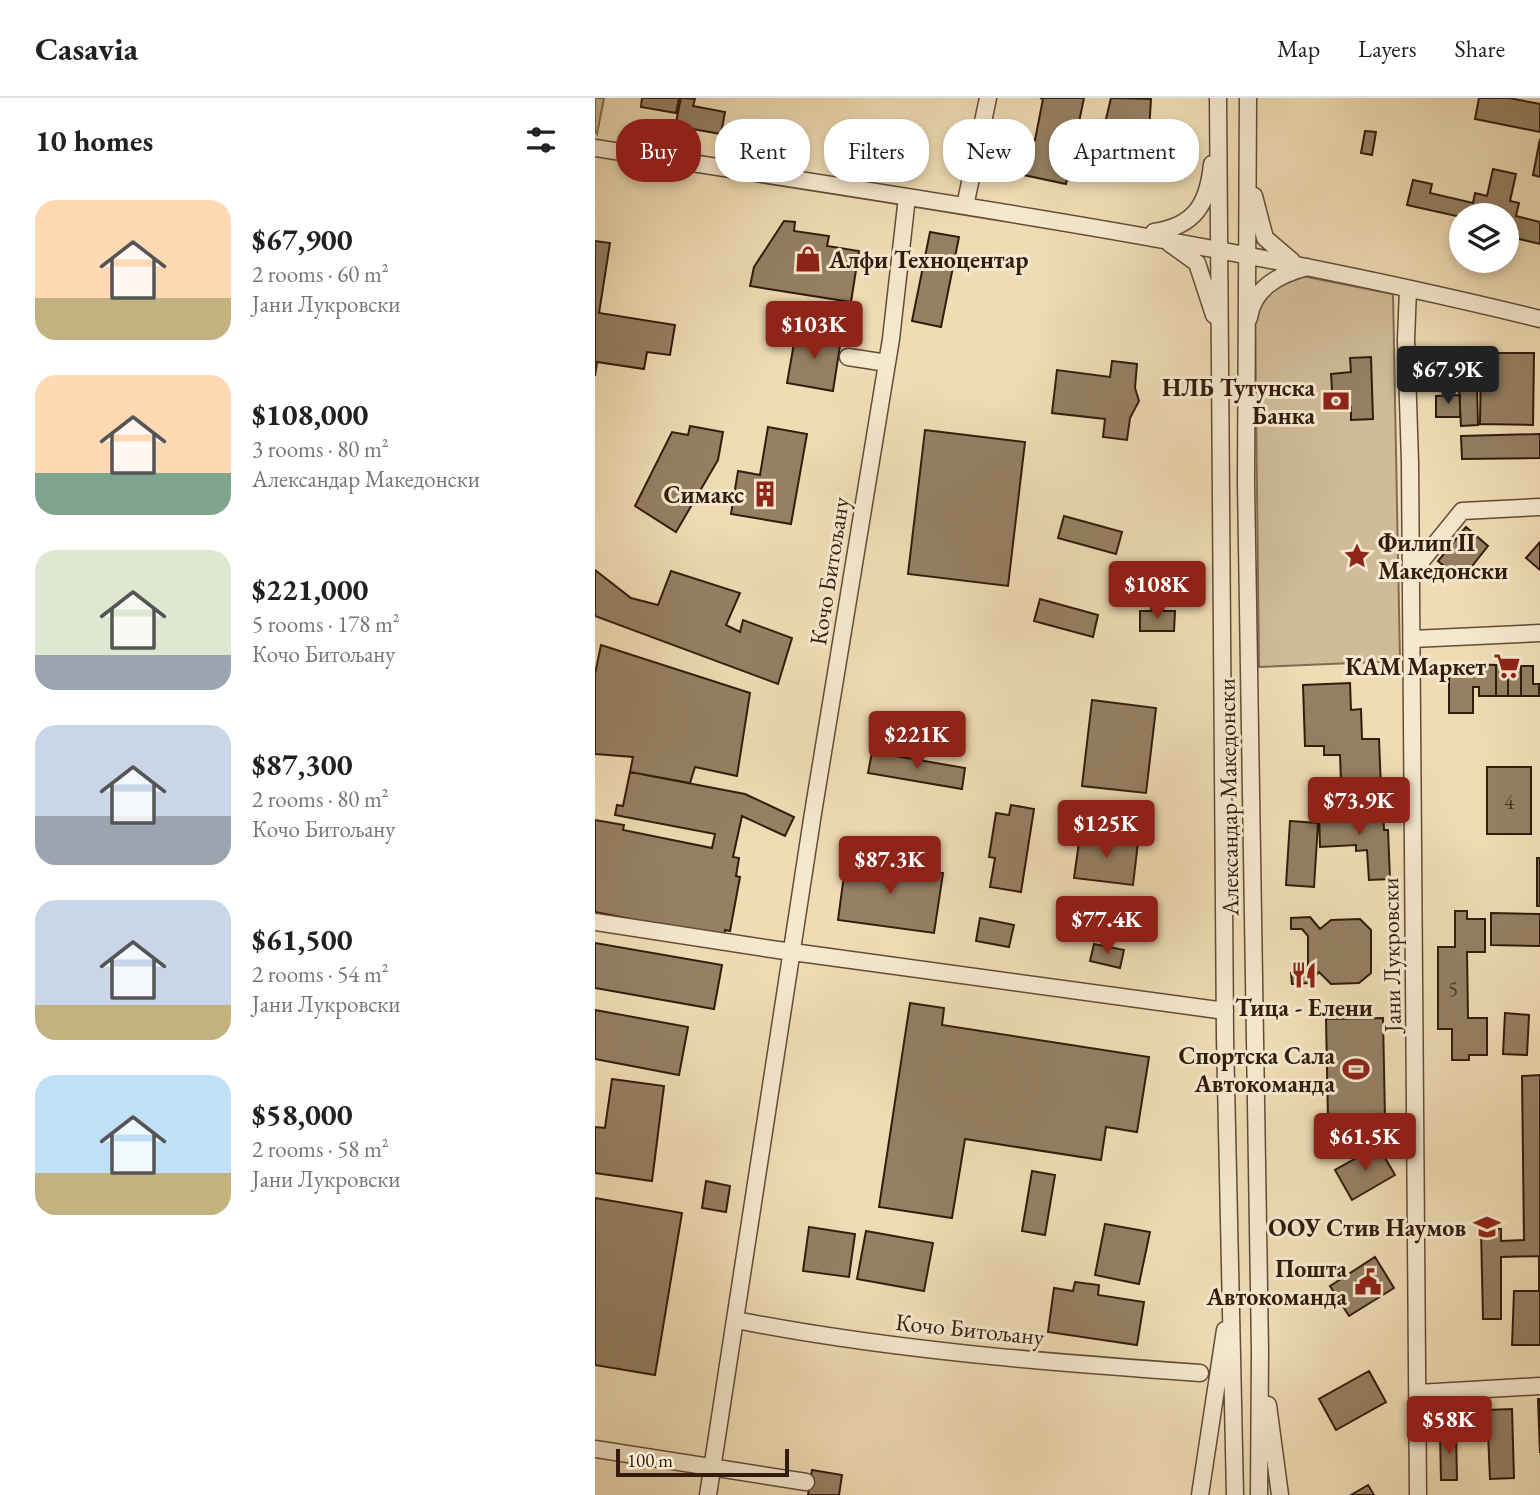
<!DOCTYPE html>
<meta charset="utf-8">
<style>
body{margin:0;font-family:"EB Garamond",serif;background:#f2f2f2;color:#202124;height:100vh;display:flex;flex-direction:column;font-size:26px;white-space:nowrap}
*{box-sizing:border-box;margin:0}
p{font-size:23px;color:#757577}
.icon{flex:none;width:38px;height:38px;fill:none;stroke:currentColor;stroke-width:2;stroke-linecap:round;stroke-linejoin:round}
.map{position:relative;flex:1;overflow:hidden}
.panel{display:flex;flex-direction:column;background:#fff;width:595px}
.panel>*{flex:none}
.top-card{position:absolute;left:21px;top:21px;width:665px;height:63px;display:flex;gap:14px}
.tools{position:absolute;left:854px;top:105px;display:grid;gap:14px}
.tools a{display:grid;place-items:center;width:70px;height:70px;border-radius:50%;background:#fff;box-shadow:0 4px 10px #0003;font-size:35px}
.scale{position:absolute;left:21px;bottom:18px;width:173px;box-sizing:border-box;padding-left:7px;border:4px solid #331c0c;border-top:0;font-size:19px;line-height:24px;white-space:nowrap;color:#331c0c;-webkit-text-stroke:5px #f5e8ce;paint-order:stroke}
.price{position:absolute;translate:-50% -60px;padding:0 16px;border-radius:7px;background:#8f2418;color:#fff;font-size:23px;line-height:46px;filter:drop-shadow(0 2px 4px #0008)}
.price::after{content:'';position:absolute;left:50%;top:42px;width:21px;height:16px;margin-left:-10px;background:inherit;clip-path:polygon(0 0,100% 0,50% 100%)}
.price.current{background:#222;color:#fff}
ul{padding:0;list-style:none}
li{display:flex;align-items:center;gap:21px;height:175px;padding:0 35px}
li span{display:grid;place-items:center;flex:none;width:196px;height:140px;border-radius:21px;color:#555}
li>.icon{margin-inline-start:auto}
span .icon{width:84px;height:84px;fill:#fffc;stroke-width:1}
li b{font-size:30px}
h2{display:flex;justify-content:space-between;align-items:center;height:84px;padding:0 35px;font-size:30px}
.tag{padding:0 24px;border-radius:28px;background:#fff;box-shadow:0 4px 10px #0003;font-size:24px;line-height:63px}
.tag.current{background:#8f2418;color:#fff}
header{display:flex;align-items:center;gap:42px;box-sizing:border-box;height:98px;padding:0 35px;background:#fff;border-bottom:2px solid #e0e0e0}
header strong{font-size:33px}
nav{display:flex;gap:38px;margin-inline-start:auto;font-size:24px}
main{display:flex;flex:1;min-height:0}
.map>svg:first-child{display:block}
</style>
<header>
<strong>Casavia</strong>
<nav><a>Map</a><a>Layers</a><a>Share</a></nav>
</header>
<main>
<section class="panel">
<h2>10 homes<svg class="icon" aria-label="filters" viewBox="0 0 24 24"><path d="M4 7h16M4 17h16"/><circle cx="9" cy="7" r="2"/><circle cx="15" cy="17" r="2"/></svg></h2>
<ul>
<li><span style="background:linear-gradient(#ffd9b3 70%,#c2b280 0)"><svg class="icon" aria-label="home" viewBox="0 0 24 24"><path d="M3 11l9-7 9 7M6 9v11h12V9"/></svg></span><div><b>$67,900</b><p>2 rooms · 60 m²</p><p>Јани Лукровски</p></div></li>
<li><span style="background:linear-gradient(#ffd9b3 70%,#7fa58c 0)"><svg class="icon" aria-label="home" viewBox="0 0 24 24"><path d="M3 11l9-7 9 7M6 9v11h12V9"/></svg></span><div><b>$108,000</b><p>3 rooms · 80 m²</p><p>Александар Македонски</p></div></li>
<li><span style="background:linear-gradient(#dfe7d0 75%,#9aa5b1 0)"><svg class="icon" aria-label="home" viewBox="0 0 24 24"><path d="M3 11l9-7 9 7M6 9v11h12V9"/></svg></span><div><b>$221,000</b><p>5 rooms · 178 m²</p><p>Кочо Битољану</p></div></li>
<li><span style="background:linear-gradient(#c9d6e8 65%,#9aa5b1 0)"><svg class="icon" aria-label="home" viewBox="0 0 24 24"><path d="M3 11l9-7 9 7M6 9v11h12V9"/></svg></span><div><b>$87,300</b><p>2 rooms · 80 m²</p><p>Кочо Битољану</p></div></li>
<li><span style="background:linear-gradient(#c9d6e8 75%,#c2b280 0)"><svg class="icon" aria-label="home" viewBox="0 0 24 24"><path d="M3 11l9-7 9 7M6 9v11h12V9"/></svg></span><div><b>$61,500</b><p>2 rooms · 54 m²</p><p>Јани Лукровски</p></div></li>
<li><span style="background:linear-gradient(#bfe0f5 70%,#c2b280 0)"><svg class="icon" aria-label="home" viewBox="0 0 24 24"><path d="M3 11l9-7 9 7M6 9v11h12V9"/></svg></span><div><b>$58,000</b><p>2 rooms · 58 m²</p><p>Јани Лукровски</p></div></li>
</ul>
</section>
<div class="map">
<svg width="945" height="1397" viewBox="0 0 945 1397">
<rect width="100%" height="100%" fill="#efdcb4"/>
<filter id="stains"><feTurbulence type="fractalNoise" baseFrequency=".00286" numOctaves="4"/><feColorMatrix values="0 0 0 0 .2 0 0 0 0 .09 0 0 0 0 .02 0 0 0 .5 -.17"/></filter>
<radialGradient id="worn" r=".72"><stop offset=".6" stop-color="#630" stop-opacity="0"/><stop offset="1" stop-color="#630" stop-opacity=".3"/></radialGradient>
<path fill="#cfbb97" stroke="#816c52" stroke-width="2" d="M0 0H9L2 36 0 33Z
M707 178 798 196 805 563 664 569 660 218 678 188Z"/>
<path fill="#958063" stroke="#331c0c" stroke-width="2" d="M47 0H84L81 15 46 9Z
M86 0 100 1 98 8 130 14 126 36 92 30 91 36 79 34Z
M445 0H489L471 86 391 69 398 33 440 42 448 1Z
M516 0 556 1 552 66 525 79 500 67Z
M884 0H914L945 6V34L880 21Z
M770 33 781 34 777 57 766 55Z
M945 41V79L938 77Z
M898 71 921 76 915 103 924 105 921 118 945 124V146L912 138V117L866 119 812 107 818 82 837 86 835 95 878 105 880 95 892 98Z
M189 123 200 124 199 133 234 138 232 148 264 153 256 204 155 188 159 169Z
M335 134 364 139 346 229 317 223Z
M0 143 15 145 4 215 80 227 75 257 52 254 49 271 2 264 0 278Z
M201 234 246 241 238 293 192 285Z
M886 255H939L938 327 885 326Z
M776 259 778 321 756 322V309L738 308 736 276 756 274 755 260Z
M517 263 542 266 540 290 544 303 535 320 532 342 508 339 510 321 457 315 462 272 515 279Z
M882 289 883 327 866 328 864 290Z
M865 297V319H841V298Z
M95 328 128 334 123 362 81 434 40 408 77 334 93 337Z
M173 329 212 336 196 426 136 416 143 373 165 377Z
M330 332 430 344 413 488 313 476Z
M945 336V360L867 361 866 338Z
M469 418 527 434 521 456 463 440Z
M871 429 893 448 866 482 843 463Z
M945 444V472L931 460Z
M0 472 36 500 63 507 76 473 145 495 131 527 145 534 148 522 197 540 183 586 0 518Z
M538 472H586V494L569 493 568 513H556V493H538Z
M445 501 503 517 498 539 439 523Z
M545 513H580L579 533H545Z
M6 547 155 595 142 678 100 669 95 685 35 674 38 659 0 656V576Z
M869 566 901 567V598H884V589H878V615H854V573H869Z
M901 567H913V598H901Z
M913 567 926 568V598H913Z
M926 568H938V586H944V598H926Z
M755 585 756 612 766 611 767 641H784L786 691H773V681L746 683 745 657H729V648H710L708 587Z
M497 602 561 610 551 695 487 688Z
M277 654 370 670 367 691 273 675Z
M892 669H936V736H892Z
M35 674 150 696 199 719 190 738 147 718 138 759 144 760 141 778 145 779 135 833 130 832 129 839 0 814V722L29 727 28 732 117 750 120 736 20 717 22 707 28 708Z
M416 707 439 711 426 794 395 789 400 760 394 759 401 715 414 717Z
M788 711 789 732H793L795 781 774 782 772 752 761 753V747L725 749 724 714Z
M695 723 723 725 719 789 691 787Z
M485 737 543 744 538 787 479 780Z
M942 760H945V808H942Z
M251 762 348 775 339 835 243 822Z
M860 813H872V821H890V854H872L873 920H892V957H874V962H857V931H843V849H860Z
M896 815 945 816V848L896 847Z
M715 819 725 831 736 822 765 821 776 832V875L764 885 736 886 724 874 714 885 697 886 696 875 706 874 713 868V838L707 831H696V820Z
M385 820 419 827 414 849 381 843Z
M0 845 127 867 119 911 0 890Z
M499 846 529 852 525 870 495 863Z
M315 905 349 910 347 927 554 959 542 1034 511 1029 506 1062 370 1041 357 1120 284 1109Z
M0 912 93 929 84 977 0 961Z
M910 915 934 917 932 957 908 956Z
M788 920 790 1020 733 1021 731 921Z
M945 977V1247H917L919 1193H944V1158L906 1159V1221H888L886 1131H906V1143L929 1142 927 978Z
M17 981 69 988 57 1083 0 1075V1029L10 1030Z
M783 1048 800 1077 757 1102 740 1072Z
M437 1073 460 1077 450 1137 427 1133Z
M111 1083 135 1088 131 1114 107 1110Z
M0 1100 87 1115 60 1277 0 1267Z
M510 1126 555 1134 544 1186 500 1177Z
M214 1129 260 1136 254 1179 208 1173Z
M271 1133 338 1145 329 1193 262 1181Z
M780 1159 799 1190 754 1218 735 1188Z
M480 1184 504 1187 503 1197 549 1204 542 1247 453 1234 459 1190 478 1193Z
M774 1273 791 1304 741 1332 724 1301Z
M943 1301H945V1355Z
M917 1311 919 1380 895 1381 892 1312Z
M883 1312V1328L848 1329V1313Z
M845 1334H861L862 1382H846Z
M217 1372 247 1377 244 1397H213Z
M773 1387 779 1397H756Z"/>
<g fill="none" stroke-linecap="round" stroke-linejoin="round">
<g stroke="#624c36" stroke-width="19">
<path id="minor" d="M623 0 630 939 640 1397
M653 0 651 384 665 1253 664 1397
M0 50C317 100 633 144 945 221
M659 98 670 140 697 163
M370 108 393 0
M559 134C600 128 613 106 617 66
M574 145 602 165 619 217
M813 191 811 242 815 364 823 1397
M654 220C658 189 686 176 712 169
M253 259 292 265
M817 480 828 461 867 413 945 409
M817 541 945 535
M0 824 183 852 630 913
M141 1222C293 1252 450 1264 605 1275
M823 1295 945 1288
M673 1307 685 1397
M0 1351 211 1384
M113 1397 218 715 296 241 312 99
M605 1397 630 1232"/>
</g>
<use href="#minor" stroke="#f5e8ce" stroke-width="16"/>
</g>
<defs>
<g id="shop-bare" transform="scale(2.1)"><path d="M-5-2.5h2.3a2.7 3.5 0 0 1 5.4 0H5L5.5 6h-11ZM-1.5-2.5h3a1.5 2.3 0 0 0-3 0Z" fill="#8f2418" stroke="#f5e8ce" stroke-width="2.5" paint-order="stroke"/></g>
<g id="bank-bare" transform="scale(2.1)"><path d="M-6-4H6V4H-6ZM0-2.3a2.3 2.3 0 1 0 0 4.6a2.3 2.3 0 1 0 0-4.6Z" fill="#8f2418" stroke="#f5e8ce" stroke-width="2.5" paint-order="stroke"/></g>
<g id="building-bare" transform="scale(2.1)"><path d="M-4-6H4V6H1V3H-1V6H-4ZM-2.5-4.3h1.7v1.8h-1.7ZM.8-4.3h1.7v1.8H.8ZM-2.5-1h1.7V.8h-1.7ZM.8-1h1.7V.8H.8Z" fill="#8f2418" stroke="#f5e8ce" stroke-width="2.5" paint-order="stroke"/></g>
<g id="sight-bare" transform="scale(2.1)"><path d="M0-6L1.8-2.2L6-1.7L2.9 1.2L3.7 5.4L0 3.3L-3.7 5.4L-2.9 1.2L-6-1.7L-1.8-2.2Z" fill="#8f2418" stroke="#f5e8ce" stroke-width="2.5" paint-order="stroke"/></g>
<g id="supermarket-bare" transform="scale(2.1)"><path d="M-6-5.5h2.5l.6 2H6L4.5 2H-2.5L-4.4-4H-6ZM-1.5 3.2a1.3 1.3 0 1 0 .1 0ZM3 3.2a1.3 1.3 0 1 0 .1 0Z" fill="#8f2418" stroke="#f5e8ce" stroke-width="2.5" paint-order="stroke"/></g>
<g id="restaurant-bare" transform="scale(2.1)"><path d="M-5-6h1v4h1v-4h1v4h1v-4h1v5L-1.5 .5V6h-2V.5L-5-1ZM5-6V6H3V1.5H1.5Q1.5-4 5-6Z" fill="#8f2418" stroke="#f5e8ce" stroke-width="2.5" paint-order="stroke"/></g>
<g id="stadium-bare" transform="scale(2.1)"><path d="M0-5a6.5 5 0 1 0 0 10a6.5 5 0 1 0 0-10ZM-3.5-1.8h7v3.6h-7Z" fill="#8f2418" stroke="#f5e8ce" stroke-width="2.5" paint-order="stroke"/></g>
<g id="school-bare" transform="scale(2.1)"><path d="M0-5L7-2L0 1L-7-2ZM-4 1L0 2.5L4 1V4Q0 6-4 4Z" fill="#8f2418" stroke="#f5e8ce" stroke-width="2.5" paint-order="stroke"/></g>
<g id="civic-bare" transform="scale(2.1)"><path d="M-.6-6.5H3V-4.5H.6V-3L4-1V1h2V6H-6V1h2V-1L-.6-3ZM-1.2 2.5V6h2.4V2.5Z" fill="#8f2418" stroke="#f5e8ce" stroke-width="2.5" paint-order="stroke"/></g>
</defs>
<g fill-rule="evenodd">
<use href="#shop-bare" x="213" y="161"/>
<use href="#bank-bare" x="741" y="303"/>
<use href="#building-bare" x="170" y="396"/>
<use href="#sight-bare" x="762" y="458"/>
<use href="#supermarket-bare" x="912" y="568"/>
<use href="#restaurant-bare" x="709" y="877"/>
<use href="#stadium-bare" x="761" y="971"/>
<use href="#school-bare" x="892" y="1129"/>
<use href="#civic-bare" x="773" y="1184"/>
</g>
<g text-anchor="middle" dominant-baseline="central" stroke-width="6" stroke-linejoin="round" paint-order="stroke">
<g font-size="21" fill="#4c3522">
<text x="914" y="703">4</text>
<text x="858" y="890">5</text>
</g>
<g font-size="24" font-weight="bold" fill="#331c0c" stroke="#f5e8ce" text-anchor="end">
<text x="234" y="161" text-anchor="start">Алфи Техноцентар</text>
<text x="720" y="289">НЛБ Тутунска<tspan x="720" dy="28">Банка</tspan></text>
<text x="149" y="396">Симакс</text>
<text x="783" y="444" text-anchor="start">Филип II<tspan x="783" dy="28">Македонски</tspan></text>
<text x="891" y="568">КАМ Маркет</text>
<text x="709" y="909" text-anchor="middle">Тица - Елени</text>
<text x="740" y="957">Спортска Сала<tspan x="740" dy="28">Автокоманда</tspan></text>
<text x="871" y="1129">ООУ Стив Наумов</text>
<text x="752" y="1170">Пошта<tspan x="752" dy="28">Автокоманда</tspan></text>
</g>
<g font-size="24" fill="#331c0c" stroke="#f5e8ce">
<text transform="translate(234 473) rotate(-81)">Кочо Битољану</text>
<text transform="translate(633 699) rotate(-91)">Александар Македонски</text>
<text transform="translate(796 857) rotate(-91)">Јани Лукровски</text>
<text transform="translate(375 1231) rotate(6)">Кочо Битољану</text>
</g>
</g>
<rect width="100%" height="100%" filter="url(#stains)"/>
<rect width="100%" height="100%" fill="url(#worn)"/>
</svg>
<div class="tools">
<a><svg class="icon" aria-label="layers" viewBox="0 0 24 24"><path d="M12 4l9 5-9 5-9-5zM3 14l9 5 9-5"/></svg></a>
</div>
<div class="scale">100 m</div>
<b class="price" style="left:219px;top:263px">$103K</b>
<b class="price current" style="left:853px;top:308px">$67.9K</b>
<b class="price" style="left:562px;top:523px">$108K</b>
<b class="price" style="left:322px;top:673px">$221K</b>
<b class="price" style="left:764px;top:739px">$73.9K</b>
<b class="price" style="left:511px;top:762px">$125K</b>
<b class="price" style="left:295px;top:798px">$87.3K</b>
<b class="price" style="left:512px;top:858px">$77.4K</b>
<b class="price" style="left:770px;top:1075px">$61.5K</b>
<b class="price" style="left:854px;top:1358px">$58K</b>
<div class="top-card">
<a class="tag current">Buy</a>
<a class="tag">Rent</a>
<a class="tag">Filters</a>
<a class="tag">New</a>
<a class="tag">Apartment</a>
</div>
</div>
</main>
